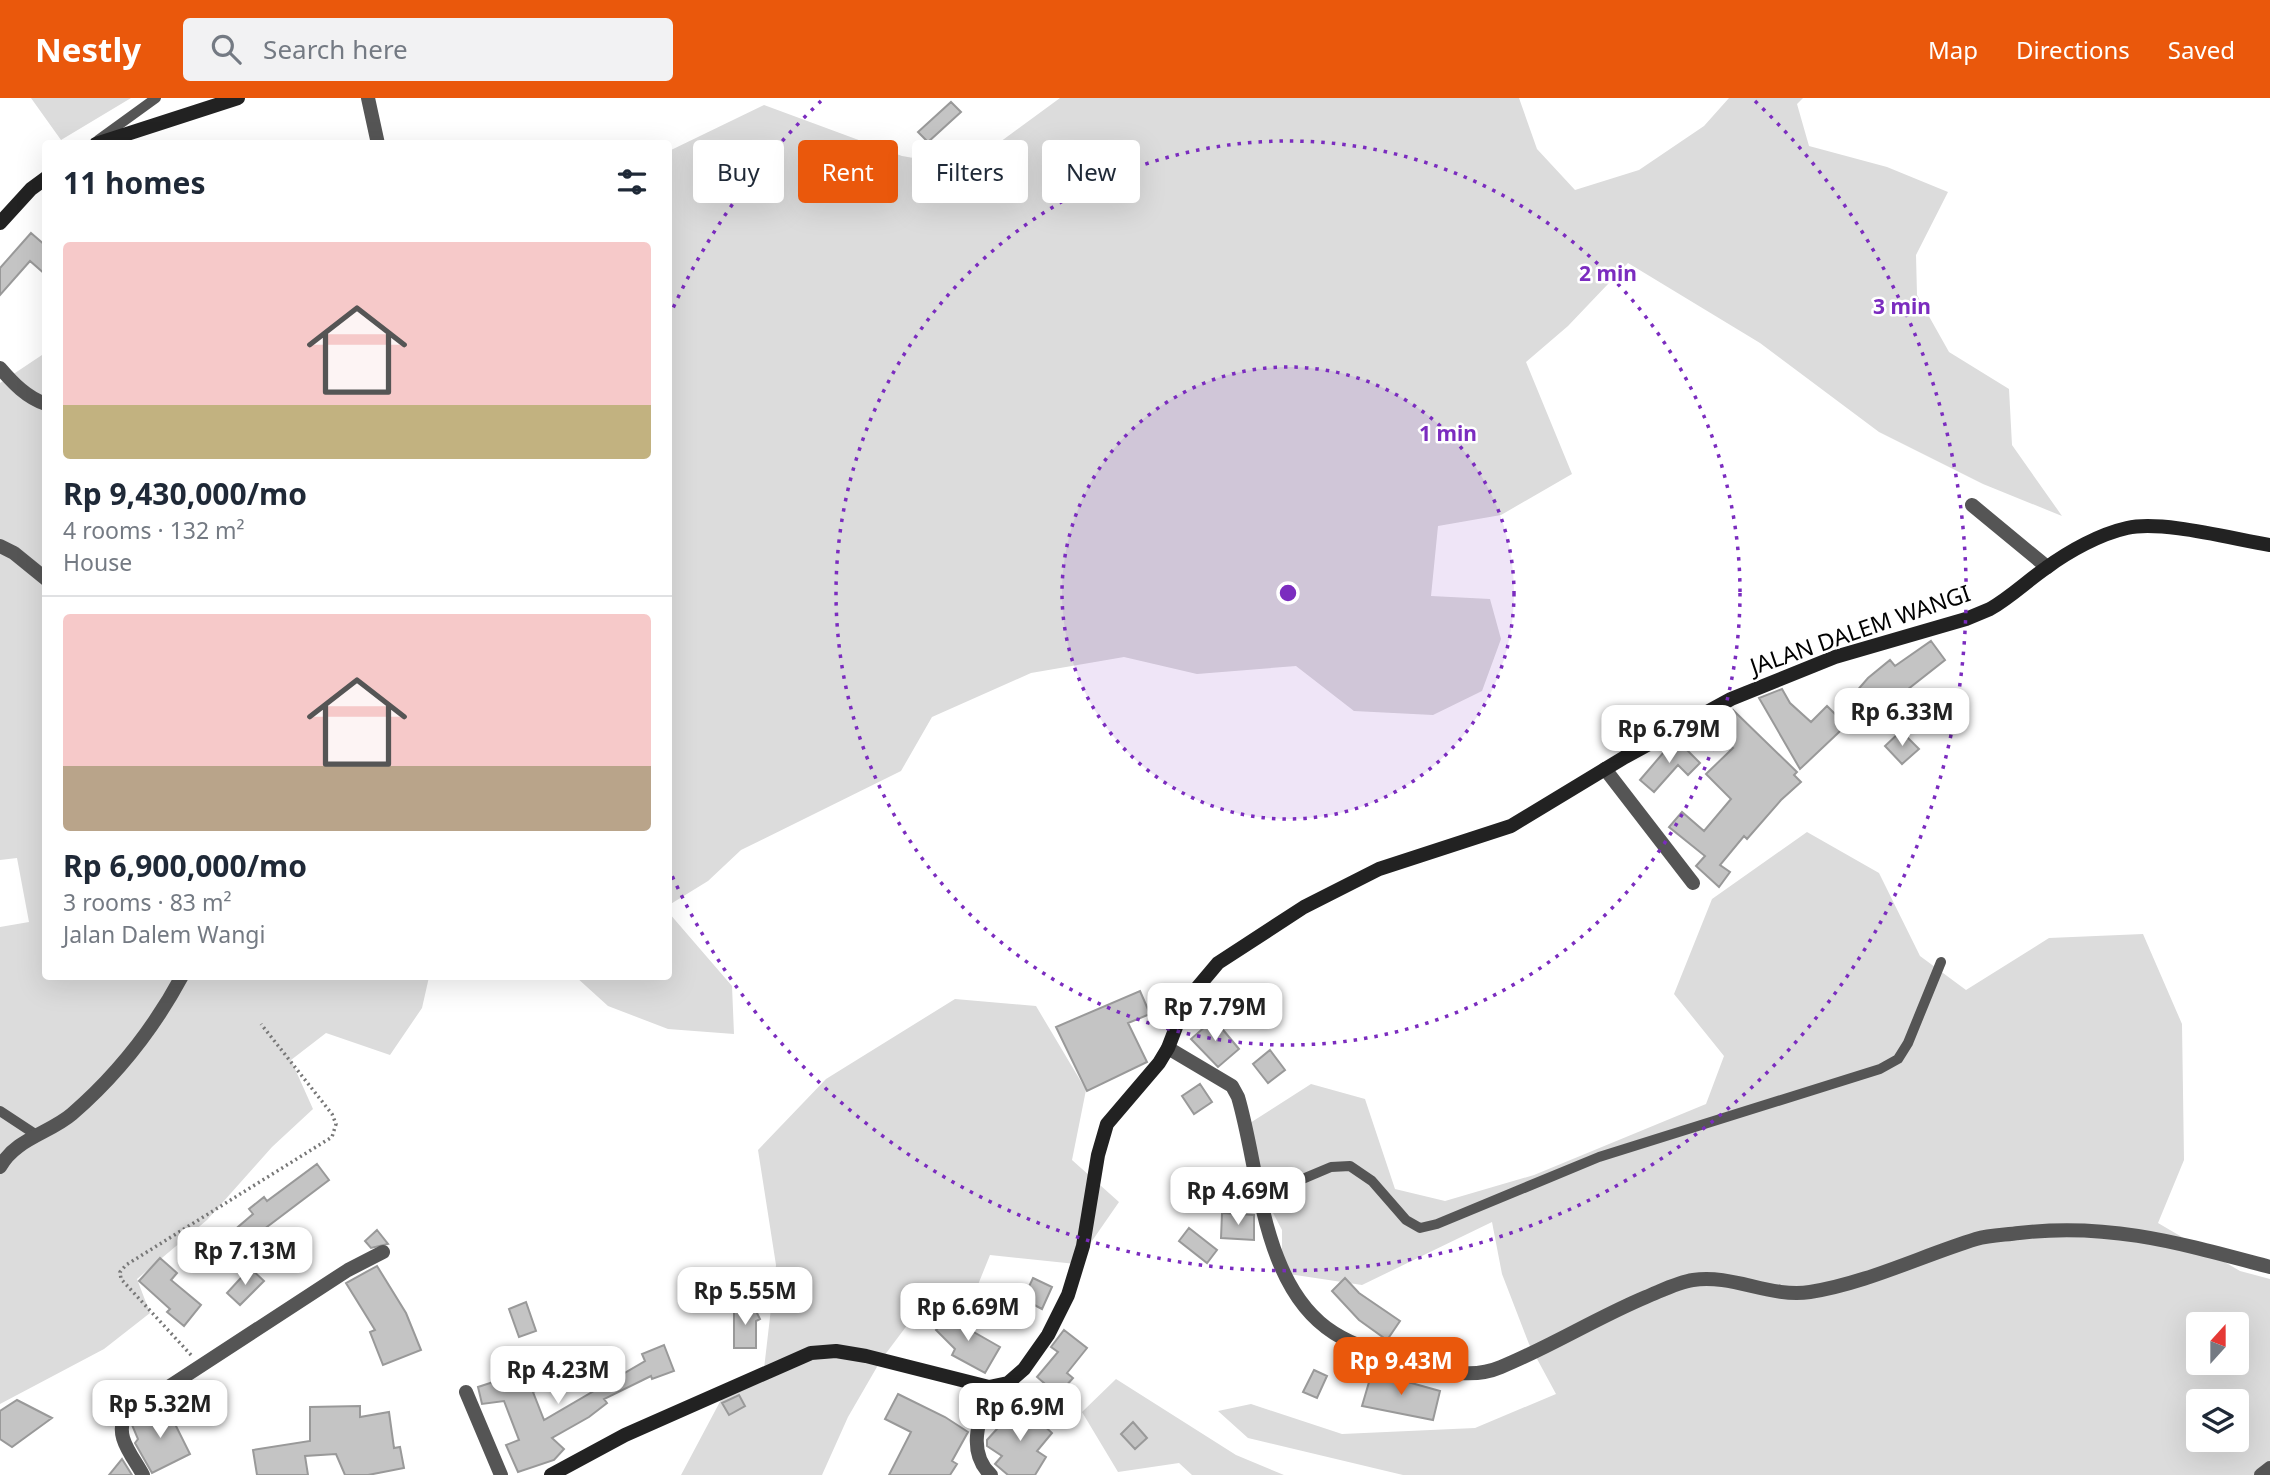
<!DOCTYPE html>
<meta charset="utf-8">
<style>
body{margin:0;font-family:"Noto Sans",sans-serif;background:#f2f2f3;color:#1f2937;height:100vh;display:flex;flex-direction:column;font-size:26px;white-space:nowrap}
*{box-sizing:border-box;margin:0}
p{font-size:23px;color:#747a83}
.icon{flex:none;width:38px;height:38px;fill:none;stroke:currentColor;stroke-width:2;stroke-linecap:round;stroke-linejoin:round}
.map{position:relative;flex:1;overflow:hidden}
.details{position:absolute;left:42px;top:42px;width:630px;height:840px;display:flex;flex-direction:column;background:#fff;border-radius:7px;box-shadow:0 7px 28px #0002}
.details>*{flex:none}
.top-card{position:absolute;left:693px;top:42px;width:665px;height:63px;display:flex;gap:14px}
.needle{width:46px;rotate:21deg}
.controls{position:absolute;left:2186px;top:1214px;display:grid;gap:14px}
.controls a{display:grid;place-items:center;width:63px;height:63px;border-radius:7px;background:#fff;box-shadow:0 7px 28px #0002;font-size:35px}
.price{position:absolute;translate:-50% -60px;padding:0 16px;border-radius:14px;background:#fff;color:#222;font-size:23px;line-height:46px;filter:drop-shadow(0 2px 4px #0008)}
.price::after{content:'';position:absolute;left:50%;top:42px;width:21px;height:16px;margin-left:-10px;background:inherit;clip-path:polygon(0 0,100% 0,50% 100%)}
.price.active{background:#ea580c;color:#fff}
ul{padding:0;list-style:none}
li{display:grid;align-content:center;gap:14px;height:371px;padding:0 21px}
li+li{border-top:2px solid #e0e1e3}
li span{display:grid;place-items:center;height:217px;border-radius:7px;color:#555}
li>.icon{margin-inline-start:auto}
span .icon{width:126px;height:126px;fill:#fffc;stroke-width:1}
li b{font-size:30px}
h2{display:flex;justify-content:space-between;align-items:center;height:84px;padding:0 21px;font-size:30px}
.chip{padding:0 24px;border-radius:7px;background:#fff;box-shadow:0 7px 28px #0002;font-size:24px;line-height:63px}
.chip.active{background:#ea580c;color:#fff}
header{display:flex;align-items:center;gap:42px;box-sizing:border-box;height:98px;padding:0 35px;background:#ea580c;color:#fff}
header strong{font-size:33px}
nav{display:flex;gap:38px;margin-inline-start:auto;font-size:24px}
.search{width:490px;height:63px;background:#f2f2f3;display:flex;align-items:center;gap:18px;box-sizing:border-box;padding:0 24px;border-radius:7px;color:#747a83;font-size:26px}
.map>svg:first-child{display:block}
</style>
<header>
<strong>Nestly</strong>
<div class="search"><svg class="icon" aria-label="search" viewBox="0 0 24 24"><circle cx="10" cy="10" r="6"/><path d="M15 15l6 6"/></svg>Search here</div>
<nav><a>Map</a><a>Directions</a><a>Saved</a></nav>
</header>
<div class="map">
<svg width="2270" height="1377" viewBox="0 0 2270 1377">
<rect width="100%" height="100%" fill="#fff"/>
<path fill="#dcdcdc" fill-rule="evenodd" d="M31 0H131L61 42Z
M1060 0H1519L1537 51 1575 92 1639 72 1704 28 1729 0H1803L1797 6 1809 48 1887 69 1948 94 1916 157 1917 197 1949 254 2009 291 2012 347 2062 418 1983 386 1879 334 1760 245 1628 165 1568 228 1526 264 1572 376 1501 417 1438 428 1431 498 1490 501 1501 541 1482 593 1433 617 1354 613 1296 568 1197 576 1124 559 1031 575 932 619 901 673 741 752 708 783 669 807V53L764 7 902 58 966 69Z
M45 255 46 878 429 879 422 910 390 957 326 935 291 962 313 1011 272 1049 207 1122 137 1181 150 1215 104 1251 0 1306V829L29 824 17 760 0 762V285Z
M1807 734 1879 775 1920 858 1966 892 2049 840 2143 836 2182 926 2184 1062 2158 1125 2240 1173 2270 1181V1377H1403L1248 1340 1218 1313 1251 1306 1342 1336 1475 1330 1556 1296 1529 1246 1502 1176 1492 1124 1362 1187 1282 1175V1132L1255 1081 1250 1025 1311 986 1365 1001 1395 1091 1445 1103 1534 1077 1706 1006 1724 958 1674 896 1712 801ZM2198 1227H2236V1265H2198ZM2198 1304H2236V1342H2198Z
M669 815 732 888 734 936 668 931 608 908 576 879 668 878Z
M955 901 1036 908 1086 992 1072 1062 1119 1104 1076 1166 990 1157 971 1204 911 1222 881 1262 848 1319 822 1377H681L723 1298 764 1271 776 1167 758 1052 826 981Z
M1116 1281 1236 1357 1284 1377H1192L1179 1365 1118 1374 1082 1314Z"/>
<path fill="#c4c4c4" stroke="#999" stroke-width="2" d="M951 4 961 14 928 44 918 34Z
M31 135 46 148V177L30 163 0 197V170Z
M1931 543 1945 562 1889 606 1884 600 1861 625 1855 619 1800 671 1759 600 1782 591 1790 605 1811 624 1827 608 1836 617 1868 580 1890 562 1895 568Z
M1733 612 1797 674 1794 677 1801 684 1781 702 1747 741 1744 738 1720 767 1730 774 1719 789 1696 768 1705 758 1669 729 1682 714 1704 733 1731 701 1706 676 1733 650 1713 632Z
M1901 633 1919 651 1902 666 1885 648Z
M1677 642 1700 665 1688 677 1678 667 1654 694 1640 682 1664 654 1661 650Z
M1140 893 1150 916 1128 925 1147 964 1087 993 1056 929Z
M1214 921 1239 951 1218 969 1191 941Z
M1270 952 1285 972 1268 985 1253 966Z
M1200 986 1212 1004 1194 1016 1182 998Z
M317 1066 329 1082 234 1154 224 1141 253 1116 249 1111 264 1099 267 1103Z
M1222 1115 1254 1117V1142L1221 1140Z
M1189 1130 1217 1152 1207 1165 1179 1143Z
M377 1132 388 1146 371 1150 365 1143Z
M160 1160 177 1175 171 1182 201 1207 184 1228 167 1214 170 1211 139 1183Z
M377 1168 406 1215 421 1252 383 1267 370 1234 375 1232 346 1185Z
M250 1170 264 1183 240 1207 227 1195Z
M1033 1180 1052 1189 1042 1211 1023 1201Z
M1345 1180 1359 1195 1400 1223 1387 1242 1359 1222 1332 1193Z
M526 1204 536 1233 519 1239 509 1211Z
M752 1205 760 1221 756 1223V1250H734V1213Z
M955 1213 969 1225 965 1229 1000 1249 985 1275 952 1257 955 1251 936 1232Z
M1064 1232 1087 1250 1067 1275 1073 1280 1058 1297 1037 1279 1058 1254 1051 1249Z
M664 1247 674 1273 652 1281 651 1278 604 1301 607 1305 589 1319 552 1340 564 1351 554 1362 518 1374 506 1347 519 1342 504 1303 482 1306 478 1289 551 1265 558 1283 533 1294 544 1322 645 1263 642 1256Z
M1314 1272 1327 1278 1317 1300 1303 1294Z
M1372 1274 1440 1293 1433 1322 1362 1308Z
M202 1285 220 1303 205 1318 187 1300Z
M898 1296 945 1319 968 1334 952 1363 957 1366 950 1377H889L911 1334 885 1321Z
M739 1297 745 1308 729 1317 722 1305Z
M17 1302 52 1320 12 1349 0 1341V1313Z
M165 1306 190 1356 152 1375 135 1345 138 1341 132 1327Z
M1022 1307 1052 1335 1037 1353 1046 1359 1035 1377H1008L995 1366 1002 1358 987 1348V1342L1014 1312 1018 1315Z
M360 1308V1319L389 1314 394 1350 400 1349 404 1370 368 1377H345L336 1356 305 1358 308 1377H257L253 1352 310 1343V1309Z
M1133 1324 1147 1340 1135 1351 1121 1336Z
M122 1361 132 1377H109Z"/>
<g fill="none" stroke-linecap="round" stroke-linejoin="round">
<path stroke="#777" stroke-width="3.5" stroke-dasharray="2 3.5" stroke-linecap="butt" d="M191 1257 121 1181 120 1174 126 1167 332 1039 336 1026 332 1016 261 926"/>
<path stroke="#555" stroke-width="10" d="M98 42 156 0
M0 1013 38 1038
M1260 1099 1331 1069 1350 1068 1372 1083 1406 1122 1420 1130 1437 1126 1599 1059 1880 971 1898 961 1908 945 1941 864"/>
<path stroke="#555" stroke-width="14" d="M368 0 378 46
M0 270C13 285 27 300 46 306
M1972 407 2047 469
M0 448 14 455 46 481
M1605 671 1693 785
M1168 950 1232 988 1238 999C1260 1073 1261 1189 1334 1235 1356 1249 1380 1255 1404 1261 1436 1271 1468 1283 1501 1269 1550 1249 1596 1220 1646 1199 1661 1193 1678 1184 1693 1182 1733 1176 1770 1200 1810 1194 1867 1185 1921 1158 1976 1141 1990 1137 2005 1137 2019 1135 2110 1124 2183 1146 2270 1169
M0 1069C15 1041 50 1035 72 1016 117 977 154 930 182 878
M989 1289C981 1318 965 1353 991 1377
M466 1294 501 1377
M143 1377C133 1358 112 1336 127 1316L348 1172 383 1154
M2261 1377 2270 1370"/>
<path stroke="#222" stroke-width="14" d="M96 46 238 0
M0 125 31 91 46 80
M551 1377 625 1337 811 1255 836 1253 866 1258 989 1289 1008 1285 1024 1271 1048 1237 1068 1197 1083 1148 1098 1057 1107 1026 1159 965 1168 950 1186 903 1218 865 1304 809 1379 771 1511 728 1625 659 1731 601 1835 559 1966 521 1990 511C2011 499 2027 483 2046 470 2069 453 2100 436 2127 430 2162 422 2233 441 2270 447"/>
</g>
<circle cx="1288" cy="495" r="226" fill="#7b2cbf" fill-opacity=".12"/>
<g fill="none" stroke="#7b2cbf" stroke-width="3.5" stroke-dasharray="3.5 7">
<circle cx="1288" cy="495" r="226"/>
<circle cx="1288" cy="495" r="452"/>
<path d="M669 219A678 678 0 0 1 821 3M1755 3A678 678 0 1 1 669 771"/>
</g>
<g text-anchor="middle" dominant-baseline="central" stroke-width="5" stroke-linejoin="round" paint-order="stroke">
<g font-size="23" fill="#000" stroke="#fff">
<text transform="translate(1860 531) rotate(-19)">JALAN DALEM WANGI</text>
</g>
</g>
<circle cx="1288" cy="495" r="10" fill="#7b2cbf" stroke="#fff" stroke-width="3.5"/>
<g font-size="21" text-anchor="middle" font-weight="bold" fill="#7b2cbf" stroke="#fff" stroke-width="5" stroke-linejoin="round" paint-order="stroke">
<text x="1608" y="183">2 min</text>
<text x="1902" y="216">3 min</text>
<text x="1448" y="343">1 min</text>
</g>
</svg>
<div class="controls">
<a><svg class="needle" viewBox="-14 -14 28 28"><path d="M0-13l5 13h-10z" fill="#e53935"/><path d="M0 13l5-13h-10z" fill="#747a83"/></svg></a>
<a><svg class="icon" aria-label="layers" viewBox="0 0 24 24"><path d="M12 4l9 5-9 5-9-5zM3 14l9 5 9-5"/></svg></a>
</div>
<b class="price" style="left:1902px;top:650px">Rp 6.33M</b>
<b class="price" style="left:1669px;top:667px">Rp 6.79M</b>
<b class="price" style="left:1215px;top:945px">Rp 7.79M</b>
<b class="price" style="left:1238px;top:1129px">Rp 4.69M</b>
<b class="price" style="left:245px;top:1189px">Rp 7.13M</b>
<b class="price" style="left:745px;top:1229px">Rp 5.55M</b>
<b class="price" style="left:968px;top:1245px">Rp 6.69M</b>
<b class="price active" style="left:1401px;top:1299px">Rp 9.43M</b>
<b class="price" style="left:558px;top:1308px">Rp 4.23M</b>
<b class="price" style="left:160px;top:1342px">Rp 5.32M</b>
<b class="price" style="left:1020px;top:1345px">Rp 6.9M</b>
<div class="top-card">
<a class="chip">Buy</a>
<a class="chip active">Rent</a>
<a class="chip">Filters</a>
<a class="chip">New</a>
</div>
<section class="details">
<h2>11 homes<svg class="icon" aria-label="filters" viewBox="0 0 24 24"><path d="M4 7h16M4 17h16"/><circle cx="9" cy="7" r="2"/><circle cx="15" cy="17" r="2"/></svg></h2>
<ul>
<li><span style="background:linear-gradient(#f6c9c9 75%,#c2b280 0)"><svg class="icon" aria-label="home" viewBox="0 0 24 24"><path d="M3 11l9-7 9 7M6 9v11h12V9"/></svg></span><div><b>Rp 9,430,000/mo</b><p>4 rooms · 132 m²</p><p>House</p></div></li>
<li><span style="background:linear-gradient(#f6c9c9 70%,#b9a48a 0)"><svg class="icon" aria-label="home" viewBox="0 0 24 24"><path d="M3 11l9-7 9 7M6 9v11h12V9"/></svg></span><div><b>Rp 6,900,000/mo</b><p>3 rooms · 83 m²</p><p>Jalan Dalem Wangi</p></div></li>
</ul>
</section>
</div>
